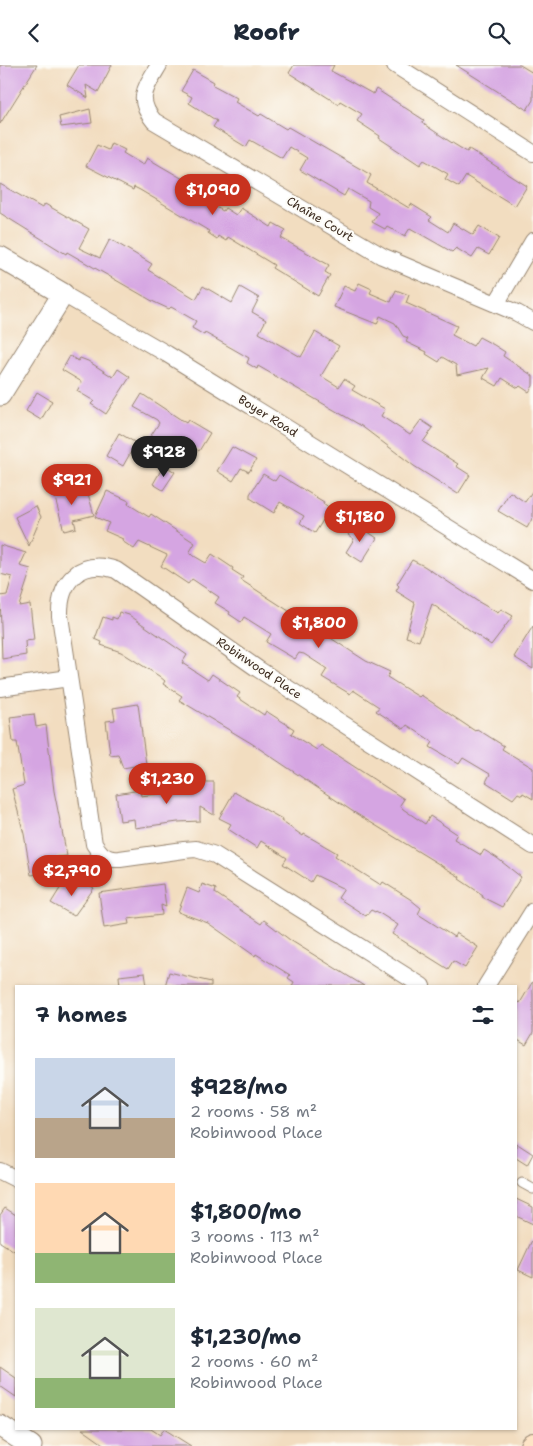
<!DOCTYPE html>
<meta charset="utf-8">
<style>
body{margin:0;font-family:"Shantell Sans",sans-serif;background:#f2f2f3;color:#1f2937;height:100vh;display:flex;flex-direction:column;font-size:19px;white-space:nowrap}
*{box-sizing:border-box;margin:0}
p{font-size:16px;color:#747a83}
.icon{flex:none;width:28px;height:28px;fill:none;stroke:currentColor;stroke-width:2;stroke-linecap:round;stroke-linejoin:round}
.map{position:relative;flex:1;overflow:hidden}
.side{position:absolute;left:15px;top:920px;width:502px;height:445px;display:flex;flex-direction:column;background:#fff;border-radius:0px;box-shadow:0 1px 4px #0004}
.side>*{flex:none}
.price{position:absolute;translate:-50% -42px;padding:0 11px;border-radius:18px;background:#c8321e;color:#fff;font-size:16px;line-height:32px;filter:drop-shadow(0 1px 2px #0008)}
.price::after{content:'';position:absolute;left:50%;top:30px;width:15px;height:11px;margin-left:-8px;background:inherit;clip-path:polygon(0 0,100% 0,50% 100%)}
.price.selected{background:#222;color:#fff}
ul{padding:0;list-style:none}
li{display:flex;align-items:center;gap:15px;height:125px;padding:0 20px}
li span{display:grid;place-items:center;flex:none;width:140px;height:100px;border-radius:0px;color:#555}
li>.icon{margin-inline-start:auto}
span .icon{width:60px;height:60px;fill:#fffc;stroke-width:1}
li b{font-size:21px}
h2{display:flex;justify-content:space-between;align-items:center;height:60px;padding:0 20px;font-size:21px}
header{display:flex;justify-content:space-between;align-items:center;height:65px;padding:0 20px;background:#fff;font-size:22px;font-weight:800}
.map>svg:first-child{display:block}
</style>
<header><svg class="icon" aria-label="back" viewBox="0 0 24 24"><path d="M15 5l-7 7 7 7"/></svg>Roofr<svg class="icon" aria-label="search" viewBox="0 0 24 24"><circle cx="10" cy="10" r="6"/><path d="M15 15l6 6"/></svg></header>
<div class="map">
<svg width="533" height="1381" viewBox="0 0 533 1381">
<rect width="100%" height="100%" fill="#fdfcf7"/>
<filter id="ink" filterUnits="userSpaceOnUse"><feTurbulence type="fractalNoise" baseFrequency=".02" numOctaves="2"/><feDisplacementMap in="SourceGraphic" scale="10" xChannelSelector="R" yChannelSelector="G"/><feConvolveMatrix kernelMatrix="1 2 1 2 8 2 1 2 1" color-interpolation-filters="sRGB"/></filter>
<filter id="wash" filterUnits="userSpaceOnUse"><feTurbulence type="fractalNoise" baseFrequency=".0096" numOctaves="4" result="noise"/><feDisplacementMap in="SourceGraphic" scale="20" xChannelSelector="R" yChannelSelector="G"/><feGaussianBlur stdDeviation="1.12" result="paint"/><feColorMatrix in="noise" values="0 0 0 0 0 0 0 0 0 0 0 0 0 0 0 0 0 1.4 0 .05"/><feComposite in="paint" operator="in"/></filter>
<g filter="url(#wash)">
<rect width="100%" height="100%" fill="#f2ddc0"/>
<g id="blocks">
<path fill="#d5a5e2" d="M0 0H37L0 59Z
M79 0H112L98 27 86 20 88 33 67 20Z
M294 0H334L331 6 373 29 376 24 424 55 422 58 449 76 467 87 469 84 527 121 515 141 466 111 459 122 445 114 448 109 424 95 420 100 379 73 380 71 357 56 362 49 340 36 338 39 289 8Z
M456 0H520L533 8V35L527 45Z
M193 5 214 17 213 20 237 33 235 37 259 51 261 49 286 64 288 62 371 110 367 118 409 143 411 139 432 152 429 155 448 167 453 158 473 170 479 161 499 173 489 190 478 184 472 193 456 183 452 187 410 163 405 171 387 161 385 164 372 157 378 148 368 142 369 136 348 124 344 131 300 105 307 93 289 82 282 93 250 75 246 82 213 62 217 56 189 38 192 32 181 26Z
M90 44 92 58 61 62 59 52Z
M111 78 125 85 123 88 143 100 147 93 207 128 202 135 223 146 225 143 236 150 241 143 271 162 273 158 286 165 281 173 329 200 325 207 330 210 318 231 272 203 274 200 228 172 226 176 218 171 217 174 208 168 209 166 140 125 134 122 133 125 86 101 97 80 108 85Z
M0 119 42 143 45 139 89 164 79 183 100 193 110 174 152 199 148 205 196 234 203 221 232 238 240 222 259 233 252 247 266 255 259 268 301 292 315 267 339 281 321 311 339 322 344 314 355 321 352 325 385 344 381 351 410 370 421 355 433 363 423 377 458 399 456 401 470 410 458 429 414 401 360 360 258 301 257 304 247 298 249 293 205 268 204 270 192 263 196 256 171 242 169 244 154 237 67 187 66 189 0 148Z
M359 218 372 224 370 228 391 237 396 225 409 230 406 238 457 261 452 270 473 281 479 272 494 280 505 287 503 291 533 311V321L529 327 520 321 518 323 502 313 497 321 483 313 489 303 457 310 456 300 442 292 439 297 426 289 427 287 406 277 408 273 403 271 395 258 380 251 377 259 334 242 344 221 355 226Z
M70 291 78 296 80 293 88 296 113 312 118 304 130 312 106 349 91 339 94 336 77 326 82 317 62 305Z
M37 327 52 336 41 355 26 346Z
M142 329 186 358 188 355 210 368 199 386 174 371 166 383 150 372 159 358 157 355 134 342Z
M119 368 136 378 123 401 106 391Z
M232 382 256 395 249 407 241 403 233 416 217 406Z
M164 400 175 407 163 425 153 419Z
M263 409 275 416 279 410 324 437 323 439 330 444 315 468 300 458 304 451 280 437 274 448 250 433V429Z
M63 419 65 426 72 425 73 428 87 425 94 450 74 455 76 463 64 466 52 422Z
M533 425V452L527 463 498 446 510 427 525 437Z
M107 426 129 436 128 439 149 452 151 449 195 478 189 488 206 498 212 489 233 503 232 505 243 512 241 515 366 596 390 607 387 612 419 632 421 630 475 666 477 664 504 681 502 684 533 703V734L523 728 522 730 518 728 513 734 486 717 490 709 463 693 459 699 430 682 433 677 407 660 404 664 376 646 379 642 353 625 350 629 322 612 327 604 304 589 299 588 295 594 266 577 271 569 244 552 241 557 229 549 230 547 215 538 219 532 192 514 188 519 161 501 167 490 139 477 134 484 122 476 123 474 105 466 109 458 95 452Z
M36 441 41 452 29 481 15 452Z
M355 458 377 473 362 497 346 487 354 474 348 470Z
M0 480 26 488 20 501 31 504 19 541 30 539 34 575 25 576 26 590 2 594 0 531 7 530 12 512 0 509Z
M412 495 424 501 477 536 498 548 501 544 513 551 491 580 432 539 419 576 406 572 415 538 396 526 399 521 397 519Z
M119 547 129 550 187 590 182 598 208 615 212 609 240 628 237 632 264 650 266 646 294 664 291 669 317 685 321 680 404 734 400 740 403 744 425 759 430 751 457 769 454 774 481 790 484 785 497 793 521 812 502 842 482 832 483 830 459 814 460 812 352 746 251 678 179 635 182 631 163 619 165 616 159 611 121 587 101 580 102 577 95 574 103 552 112 555V552L117 554Z
M533 561V604L514 592Z
M138 639 146 699 123 703 118 689 110 690 106 656 115 655 113 643Z
M34 649 36 662 46 660 54 726 67 791 57 792 60 806 31 810 24 769 12 724 24 720 17 677H13L10 652Z
M187 717H214V750L200 742V756L178 757 135 763 134 754 120 756 116 729 140 725 141 731 187 725Z
M234 727 282 754 281 756 303 771 304 769 337 788 335 791 381 820 383 817 410 834 421 843 418 849 454 872 456 868 478 882 465 903 453 896 448 904 392 869 398 860 376 846 375 847 371 845 366 851 338 833 344 824 315 810 311 817 283 799 287 793 261 776 257 783 228 764 231 759 219 753Z
M81 815 94 823 74 851 51 838 64 817 76 824Z
M163 819 166 842 161 840 162 850 128 854 129 859 104 863 99 828Z
M202 819 216 824 215 828 261 859 264 855 290 875 364 921H292L294 917 288 913 290 910 256 889 255 891 208 858 178 847 187 823 199 828Z
M169 907 211 917V921H165Z
M145 908 147 921H120L119 911Z
M533 916V968L526 980 516 974V935L520 938Z
M516 1078 533 1089 527 1100 516 1093Z
M516 1134 533 1142V1159L516 1151Z
M5 1143 16 1150V1187L0 1177V1150Z
M533 1173V1212L518 1205Z
M0 1302 16 1313V1332L0 1321Z
M82 1364H151L160 1370 164 1364 191 1381H106Z"/>
</g>
</g>
<g filter="url(#ink)">
<use href="#blocks" fill-opacity="0" stroke="#96846f" stroke-width="1"/>
<g fill="none" stroke-linecap="round" stroke-linejoin="round">
<g stroke="#96846f" stroke-width="11">
<path id="service" d="M522 1118 533 1124"/>
</g>
<g stroke="#96846f" stroke-width="18">
<path id="minor" d="M159 0C146 22 135 34 154 56L382 191 517 248 533 257
M395 0 533 88
M63 229 167 289 533 515
M496 239 533 176
M0 623 69 613
M422 921 215 790 196 784 184 785 120 794C106 795 102 791 94 779L60 551C59 516 81 493 116 505L258 604 533 781
M486 921 533 846
M0 1106 16 1114"/>
</g>
<g stroke="#96846f" stroke-width="23">
<path id="tertiary" d="M0 192 63 229 0 330
M0 1361 31 1381"/>
</g>
<g stroke="#96846f" stroke-width="26">
<path id="secondary" d="M532 1381 533 1380"/>
</g>
<use href="#service" stroke="#fff" stroke-width="9"/>
<use href="#minor" stroke="#fff" stroke-width="16"/>
<use href="#tertiary" stroke="#fff" stroke-width="21"/>
<use href="#secondary" stroke="#fee4c6" stroke-width="24"/>
</g>
</g>
<g text-anchor="middle" dominant-baseline="central" stroke-width="4.5" stroke-linejoin="round" paint-order="stroke">
<g font-size="12" fill="#3b2a1e" stroke="#fdfcf7">
<text transform="translate(320 154) rotate(31)">Chaîne Court</text>
<text transform="translate(268 351) rotate(32)">Boyer Road</text>
<text transform="translate(259 603) rotate(34)">Robinwood Place</text>
</g>
</g>
</svg>
<b class="price" style="left:213px;top:151px">$1,090</b>
<b class="price selected" style="left:164px;top:413px">$928</b>
<b class="price" style="left:72px;top:441px">$921</b>
<b class="price" style="left:360px;top:478px">$1,180</b>
<b class="price" style="left:319px;top:584px">$1,800</b>
<b class="price" style="left:167px;top:740px">$1,230</b>
<b class="price" style="left:72px;top:832px">$2,790</b>
<section class="side">
<h2>7 homes<svg class="icon" aria-label="filters" viewBox="0 0 24 24"><path d="M4 7h16M4 17h16"/><circle cx="9" cy="7" r="2"/><circle cx="15" cy="17" r="2"/></svg></h2>
<ul>
<li><span style="background:linear-gradient(#c9d6e8 60%,#b9a48a 0)"><svg class="icon" aria-label="home" viewBox="0 0 24 24"><path d="M3 11l9-7 9 7M6 9v11h12V9"/></svg></span><div><b>$928/mo</b><p>2 rooms · 58 m²</p><p>Robinwood Place</p></div></li>
<li><span style="background:linear-gradient(#ffd9b3 70%,#8fb573 0)"><svg class="icon" aria-label="home" viewBox="0 0 24 24"><path d="M3 11l9-7 9 7M6 9v11h12V9"/></svg></span><div><b>$1,800/mo</b><p>3 rooms · 113 m²</p><p>Robinwood Place</p></div></li>
<li><span style="background:linear-gradient(#dfe7d0 70%,#8fb573 0)"><svg class="icon" aria-label="home" viewBox="0 0 24 24"><path d="M3 11l9-7 9 7M6 9v11h12V9"/></svg></span><div><b>$1,230/mo</b><p>2 rooms · 60 m²</p><p>Robinwood Place</p></div></li>
</ul>
</section>
</div>
